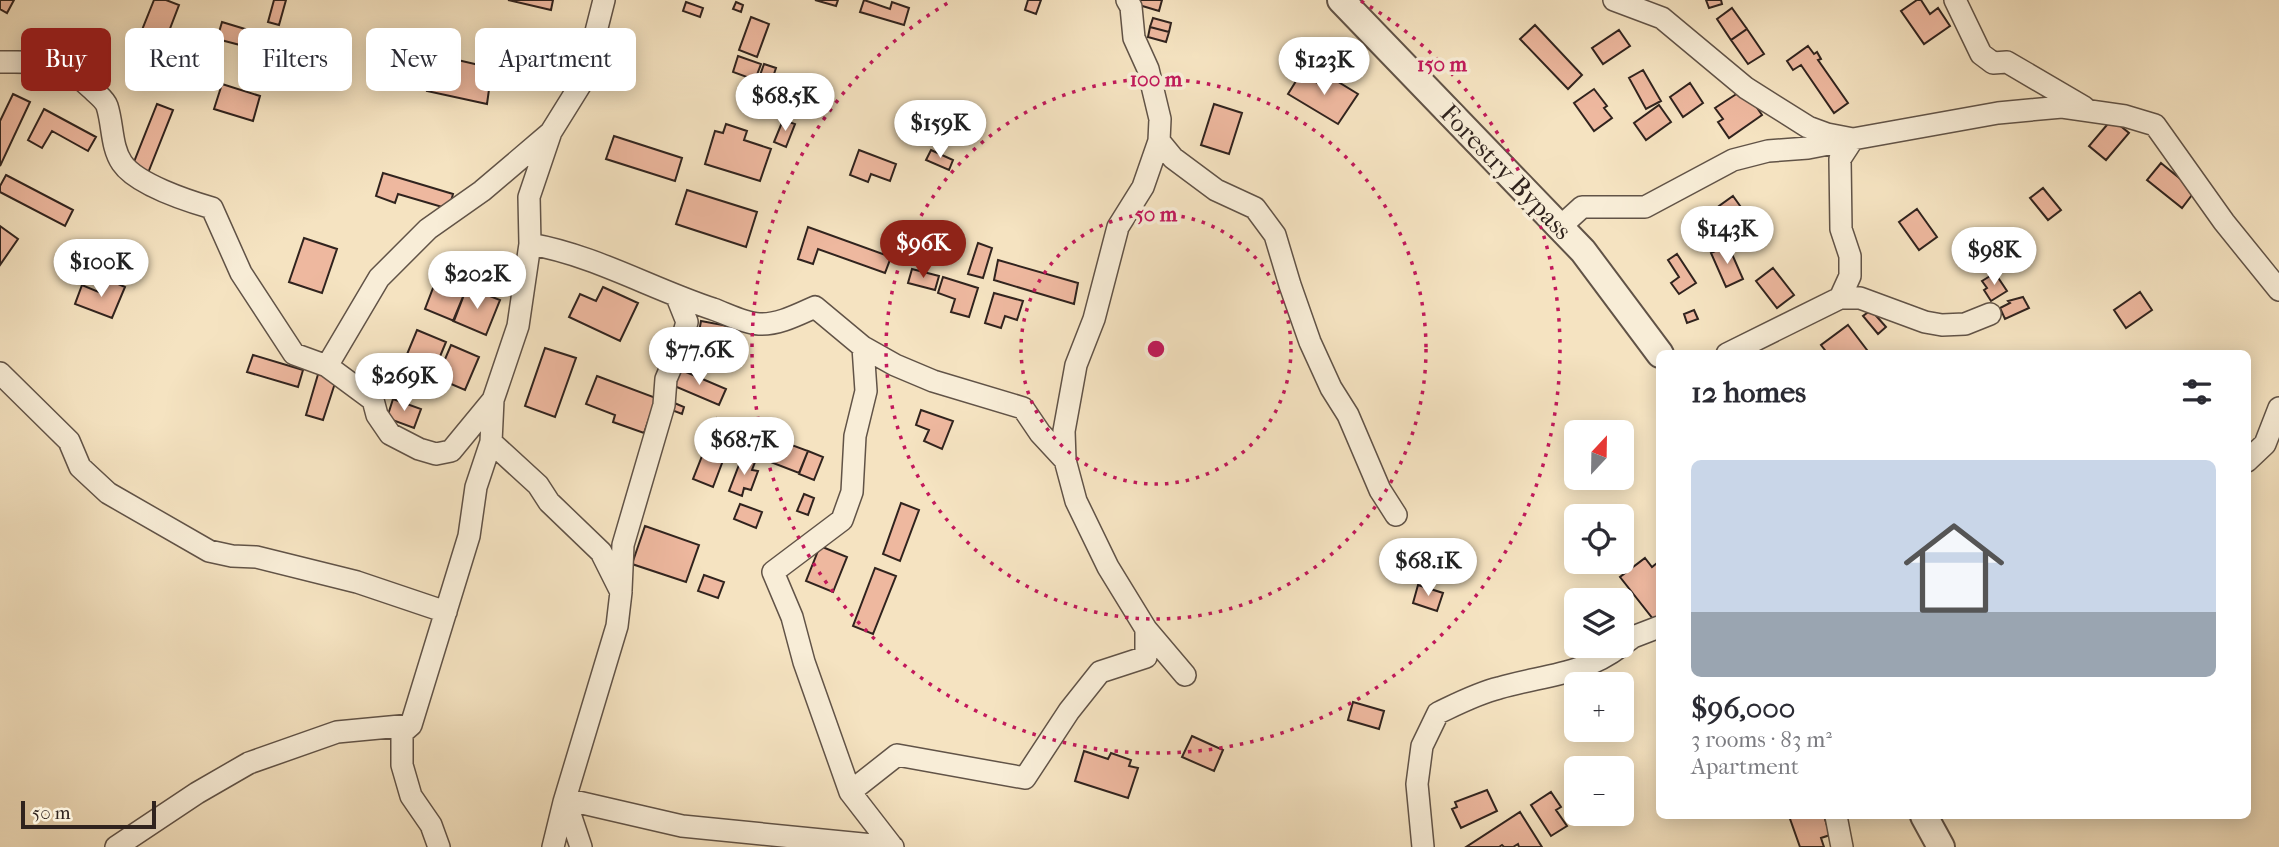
<!DOCTYPE html>
<meta charset="utf-8">
<style>
body{margin:0;font-family:"IM FELL French Canon",serif;background:#f7f7f7;color:#2b2b33;height:100vh;display:flex;flex-direction:column;font-size:26px;white-space:nowrap}
*{box-sizing:border-box;margin:0}
p{font-size:23px;color:#7c7c81}
.icon{flex:none;width:38px;height:38px;fill:none;stroke:currentColor;stroke-width:2;stroke-linecap:round;stroke-linejoin:round}
.map{position:relative;flex:1;overflow:hidden}
.panel{position:absolute;left:1656px;top:350px;width:595px;height:469px;display:flex;flex-direction:column;background:#fff;border-radius:10px;box-shadow:0 4px 18px #0003}
.panel>*{flex:none}
.banner{position:absolute;left:21px;top:28px;width:665px;height:63px;display:flex;gap:14px}
.needle{width:46px;rotate:22deg}
.controls{position:absolute;left:1564px;top:420px;display:grid;gap:14px}
.controls a{display:grid;place-items:center;width:70px;height:70px;border-radius:10px;background:#fff;box-shadow:0 4px 18px #0003;font-size:35px}
.scale{position:absolute;left:21px;bottom:18px;width:135px;box-sizing:border-box;padding-left:7px;border:4px solid #30231e;border-top:0;font-size:19px;line-height:24px;white-space:nowrap;color:#30231e;-webkit-text-stroke:5px #f8edd7;paint-order:stroke}
.price{position:absolute;translate:-50% -60px;padding:0 16px;border-radius:24px;background:#fff;color:#222;font-size:23px;line-height:46px;filter:drop-shadow(0 2px 4px #0008)}
.price::after{content:'';position:absolute;left:50%;top:42px;width:21px;height:16px;margin-left:-10px;background:inherit;clip-path:polygon(0 0,100% 0,50% 100%)}
.price.on{background:#8f2418;color:#fff}
ul{padding:0;list-style:none}
li{display:grid;align-content:center;gap:14px;height:371px;padding:0 35px}
li+li{border-top:2px solid #e1e1e2}
li span{display:grid;place-items:center;height:217px;border-radius:10px;color:#555}
li>.icon{margin-inline-start:auto}
span .icon{width:126px;height:126px;fill:#fffc;stroke-width:1}
li b{font-size:30px}
h2{display:flex;justify-content:space-between;align-items:center;height:84px;padding:0 35px;font-size:30px}
.pill{padding:0 24px;border-radius:10px;background:#fff;box-shadow:0 4px 18px #0003;font-size:24px;line-height:63px}
.pill.on{background:#8f2418;color:#fff}
.map>svg:first-child{display:block}
</style>
<div class="map">
<svg width="2279" height="847" viewBox="0 0 2279 847">
<rect width="100%" height="100%" fill="#f5e3c1"/>
<filter id="stains"><feTurbulence type="fractalNoise" baseFrequency=".00286" numOctaves="4"/><feColorMatrix values="0 0 0 0 .2 0 0 0 0 .09 0 0 0 0 .02 0 0 0 .5 -.17"/></filter>
<radialGradient id="worn" r=".72"><stop offset=".6" stop-color="#630" stop-opacity="0"/><stop offset="1" stop-color="#630" stop-opacity=".3"/></radialGradient>
<path fill="#eeb89f" stroke="#30231e" stroke-width="2" d="M0 0H14L7 13 0 9Z
M154 0H166L179 5 166 39 142 30Z
M274 0H286L279 25 268 22Z
M508 0H553L551 10Z
M815 0H838L836 6Z
M864 0 890 9 892 2 909 8 904 25 860 12Z
M1028 0H1041L1036 14 1025 10Z
M1140 0H1162L1159 11 1139 5Z
M1706 0H1721L1722 4 1709 8Z
M1917 0H1921L1930 14 1938 8 1950 26 1924 44 1901 11Z
M686 2 703 8 700 17 683 11Z
M736 2 743 5 741 12 733 9Z
M1732 8 1747 29 1731 40 1717 19Z
M751 17 769 24 757 57 739 50Z
M1153 18 1171 23 1169 32 1150 27Z
M222 22 245 29 240 45 217 39Z
M1535 25 1582 75 1568 89 1520 39Z
M1150 27 1169 32 1166 42 1148 37Z
M1747 29 1764 54 1748 64 1731 40Z
M1619 30 1630 46 1603 64 1592 48Z
M1808 46 1814 54 1817 52 1821 59 1818 60 1848 103 1834 113 1801 65 1793 70 1787 61Z
M738 56 761 64 755 80 733 72Z
M449 58 492 68 487 104 427 91 433 62 447 65Z
M764 64 776 68 770 86 758 81Z
M1643 70 1661 101 1646 109 1629 78Z
M1301 73 1324 87 1330 77 1358 94 1338 124 1288 94Z
M1690 83 1703 103 1683 117 1670 97Z
M222 84 260 96 253 121 214 109Z
M1594 89 1607 106 1604 108 1612 118 1594 131 1574 103Z
M1744 89 1762 115 1729 138 1718 122 1723 119 1715 108Z
M13 94 30 102 0 166V121Z
M157 104 173 110 148 173 132 167Z
M1214 104 1242 113 1229 154 1201 145Z
M1659 105 1671 122 1646 140 1634 123Z
M44 109 96 137 88 151 52 131 42 148 28 140Z
M2112 119 2129 133 2106 160 2089 146Z
M783 120 795 124 786 147 774 142Z
M726 124 747 131 744 140 771 149 760 181 705 164 715 131 723 133Z
M614 136 682 158 675 181 606 159Z
M859 150 896 164 890 181 871 174 868 182 850 175Z
M931 150 953 160 949 170 926 160Z
M2161 163 2195 191 2182 208 2147 180Z
M383 173 453 194 449 209 398 194 395 203 376 196Z
M6 175 73 210 65 226 0 192V186Z
M2043 188 2061 210 2048 220 2030 198Z
M687 190 757 212 746 247 676 224Z
M1733 196 1753 224 1739 234 1719 206Z
M1917 209 1937 237 1919 250 1899 222Z
M0 226 18 239 0 265Z
M808 227 891 257 885 273 818 249 813 264 798 259Z
M304 238 337 249 322 293 289 282Z
M978 243 992 248 983 278 968 274Z
M1728 245 1743 279 1726 287 1711 253Z
M1677 254 1696 283 1679 294 1671 283 1679 277 1668 260Z
M998 260 1078 283 1074 304 994 280Z
M1773 268 1794 295 1777 308 1756 281Z
M912 269 939 276 935 290 908 283Z
M1995 273 2007 291 1991 301 1984 290 1987 288 1982 281Z
M438 275 467 287 454 321 425 309Z
M943 277 978 288 969 317 951 312 955 299 938 293Z
M107 279 125 287 112 318 75 304 82 285 101 293Z
M467 287 500 300 486 335 453 321Z
M603 287 638 303 620 341 569 317 580 294 596 301Z
M2140 292 2152 310 2126 328 2114 310Z
M994 293 1023 301 1017 320 1005 316 1001 328 985 323Z
M2023 297 2029 308 2005 319 2000 308 2010 303 2008 301Z
M1694 310 1698 319 1687 323 1684 314Z
M1871 310 1886 327 1878 334 1863 316Z
M701 321 728 326 724 348 697 343Z
M1848 325 1870 354H1828L1821 345Z
M417 330 446 342 432 376 403 364Z
M451 345 479 357 465 390 437 378Z
M545 348 576 358 555 417 525 406Z
M253 355 303 370 298 387 247 372Z
M679 369 726 389 719 405 672 385Z
M319 371 337 377 323 420 306 415Z
M597 376 656 398 644 433 613 422 615 415 586 404Z
M393 399 421 409 414 428 387 418Z
M672 402 684 407 682 414 669 409Z
M921 410 953 421 942 449 924 441 929 430 916 425Z
M717 418 736 426 713 487 693 479Z
M754 431 808 451 799 473 745 452Z
M808 451 823 457 814 480 799 474Z
M742 457 755 462 752 470 758 471 751 490 744 488 742 496 729 491Z
M804 494 814 498 808 515 797 511Z
M901 503 919 510 900 561 883 554Z
M740 504 762 512 756 528 734 519Z
M645 526 699 545 686 582 632 564Z
M820 546 847 557 833 592 806 581Z
M1645 558 1652 567 1657 563 1659 565V622L1657 624 1620 577Z
M875 568 896 576 873 634 853 626Z
M704 575 724 582 718 598 698 591Z
M1418 585 1443 593 1437 611 1413 603Z
M1353 702 1384 711 1379 729 1348 720Z
M1192 736 1223 750 1214 771 1182 757Z
M1084 751 1108 759 1111 753 1131 760 1129 766 1138 768 1128 798 1075 781Z
M1487 790 1497 811 1461 828 1452 809 1457 807 1455 802Z
M1551 792 1561 807 1556 810 1567 826 1551 836 1531 805Z
M1520 812 1542 847H1519L1518 844 1513 847H1504L1502 845 1499 847H1466Z
M1789 816H1824L1830 835 1821 838 1824 847H1800Z"/>
<g fill="none" stroke-linecap="round" stroke-linejoin="round">
<g stroke="#615347" stroke-width="24">
<path id="minor" d="M1127 0 1131 7 1134 38 1148 69 1160 119 1159 141 1143 187 1118 227 1094 319 1076 365 1064 431 1065 460 1076 501 1108 567 1146 629 1185 675
M1614 0 1662 18 1746 88 1808 127 1827 134 1853 139 1998 113 2062 107 2125 116 2155 125 2224 222 2279 290
M1955 0 1981 54 1993 63 2007 62 2084 107
M0 62C43 62 61 59 93 90 98 95 105 100 107 106 113 124 111 147 122 163 136 184 188 201 212 208L241 273 294 354 327 366 373 400 377 415 390 434 419 449 436 454 451 451 493 400
M1159 141 1173 158 1216 190 1255 208 1275 235 1290 285 1310 342 1331 388 1348 415 1380 490 1396 515
M1560 227 1582 207H1645L1733 160 1768 151 1808 148 1844 141
M530 244C594 255 652 289 713 309 727 314 744 323 759 324 778 325 797 315 815 307L863 347 895 365 933 381 1023 408 1040 433 1065 460
M1840 298H1860L1925 322 1942 325 1965 324 1990 314
M863 347 866 391 855 436 852 492 842 520 773 572 792 617 804 662 850 792 891 845
M1727 354 1840 298 1850 276V256L1841 229 1840 159 1853 139
M327 366 379 278 428 229 482 191 549 134
M0 373 69 441 80 467 108 493 209 551 232 556 256 557 357 582 446 612
M491 442 538 485 549 502 601 552 621 592 617 626 564 802 553 847
M2247 461 2265 444 2279 408
M621 590 623 545 664 405 666 379 680 346 687 322 677 297
M1622 645 1633 637 1659 627
M850 792 897 755 1025 778 1069 711 1100 672 1146 657V629
M565 799 581 847
M564 802 565 799 682 826 893 847
M1836 816 1842 847
M116 847 197 793 249 763 337 732 411 725
M439 847 431 825 411 796 402 765V733L411 725 469 536 476 487 491 442 493 400 518 326 530 244 529 197 551 132 584 79 604 0
M1423 847 1417 784 1422 746 1438 713C1457 704 1478 693 1499 688 1544 675 1583 675 1621 646"/>
</g>
<g stroke="#615347" stroke-width="30">
<path id="tertiary" d="M1341 0 1583 251 1660 354
M1924 816 1941 847"/>
</g>
<use href="#minor" stroke="#f8edd7" stroke-width="21"/>
<use href="#tertiary" stroke="#f8edd7" stroke-width="26"/>
</g>
<g fill="none" stroke="#c2185b" stroke-width="3.5" stroke-dasharray="3.5 7">
<circle cx="1156" cy="349" r="135"/>
<circle cx="1156" cy="349" r="270"/>
<path d="M1361 1A404 404 0 1 1 951 1"/>
</g>
<g text-anchor="middle" dominant-baseline="central" stroke-width="7" stroke-linejoin="round" paint-order="stroke">
<g font-size="26" fill="#30231e" stroke="#f8edd7">
<text transform="translate(1506 172) rotate(46)">Forestry Bypass</text>
</g>
</g>
<circle cx="1156" cy="349" r="10" fill="#c2185b" stroke="#f8edd7" stroke-width="3.5"/>
<g font-size="21" text-anchor="middle" font-weight="bold" fill="#c2185b" stroke="#f8edd7" stroke-width="7" stroke-linejoin="round" paint-order="stroke">
<text x="1442" y="71">150 m</text>
<text x="1156" y="86">100 m</text>
<text x="1156" y="221">50 m</text>
</g>
<rect width="100%" height="100%" filter="url(#stains)"/>
<rect width="100%" height="100%" fill="url(#worn)"/>
</svg>
<div class="controls">
<a><svg class="needle" viewBox="-14 -14 28 28"><path d="M0-13l5 13h-10z" fill="#e53935"/><path d="M0 13l5-13h-10z" fill="#7c7c81"/></svg></a>
<a><svg class="icon" aria-label="locate" viewBox="0 0 24 24"><circle cx="12" cy="12" r="6"/><path d="M12 2v4M12 18v4M2 12h4M18 12h4"/></svg></a>
<a><svg class="icon" aria-label="layers" viewBox="0 0 24 24"><path d="M12 4l9 5-9 5-9-5zM3 14l9 5 9-5"/></svg></a>
<a>+</a>
<a>−</a>
</div>
<div class="scale">50 m</div>
<b class="price" style="left:1324px;top:97px">$123K</b>
<b class="price" style="left:785px;top:133px">$68.5K</b>
<b class="price" style="left:940px;top:160px">$159K</b>
<b class="price" style="left:1727px;top:266px">$143K</b>
<b class="price on" style="left:923px;top:280px">$96K</b>
<b class="price" style="left:1994px;top:287px">$98K</b>
<b class="price" style="left:101px;top:299px">$100K</b>
<b class="price" style="left:477px;top:311px">$202K</b>
<b class="price" style="left:699px;top:387px">$77.6K</b>
<b class="price" style="left:404px;top:413px">$269K</b>
<b class="price" style="left:744px;top:477px">$68.7K</b>
<b class="price" style="left:1428px;top:598px">$68.1K</b>
<div class="banner">
<a class="pill on">Buy</a>
<a class="pill">Rent</a>
<a class="pill">Filters</a>
<a class="pill">New</a>
<a class="pill">Apartment</a>
</div>
<section class="panel">
<h2>12 homes<svg class="icon" aria-label="filters" viewBox="0 0 24 24"><path d="M4 7h16M4 17h16"/><circle cx="9" cy="7" r="2"/><circle cx="15" cy="17" r="2"/></svg></h2>
<ul>
<li><span style="background:linear-gradient(#c9d6e8 70%,#9aa5b1 0)"><svg class="icon" aria-label="home" viewBox="0 0 24 24"><path d="M3 11l9-7 9 7M6 9v11h12V9"/></svg></span><div><b>$96,000</b><p>3 rooms · 83 m²</p><p>Apartment</p></div></li>
</ul>
</section>
</div>
